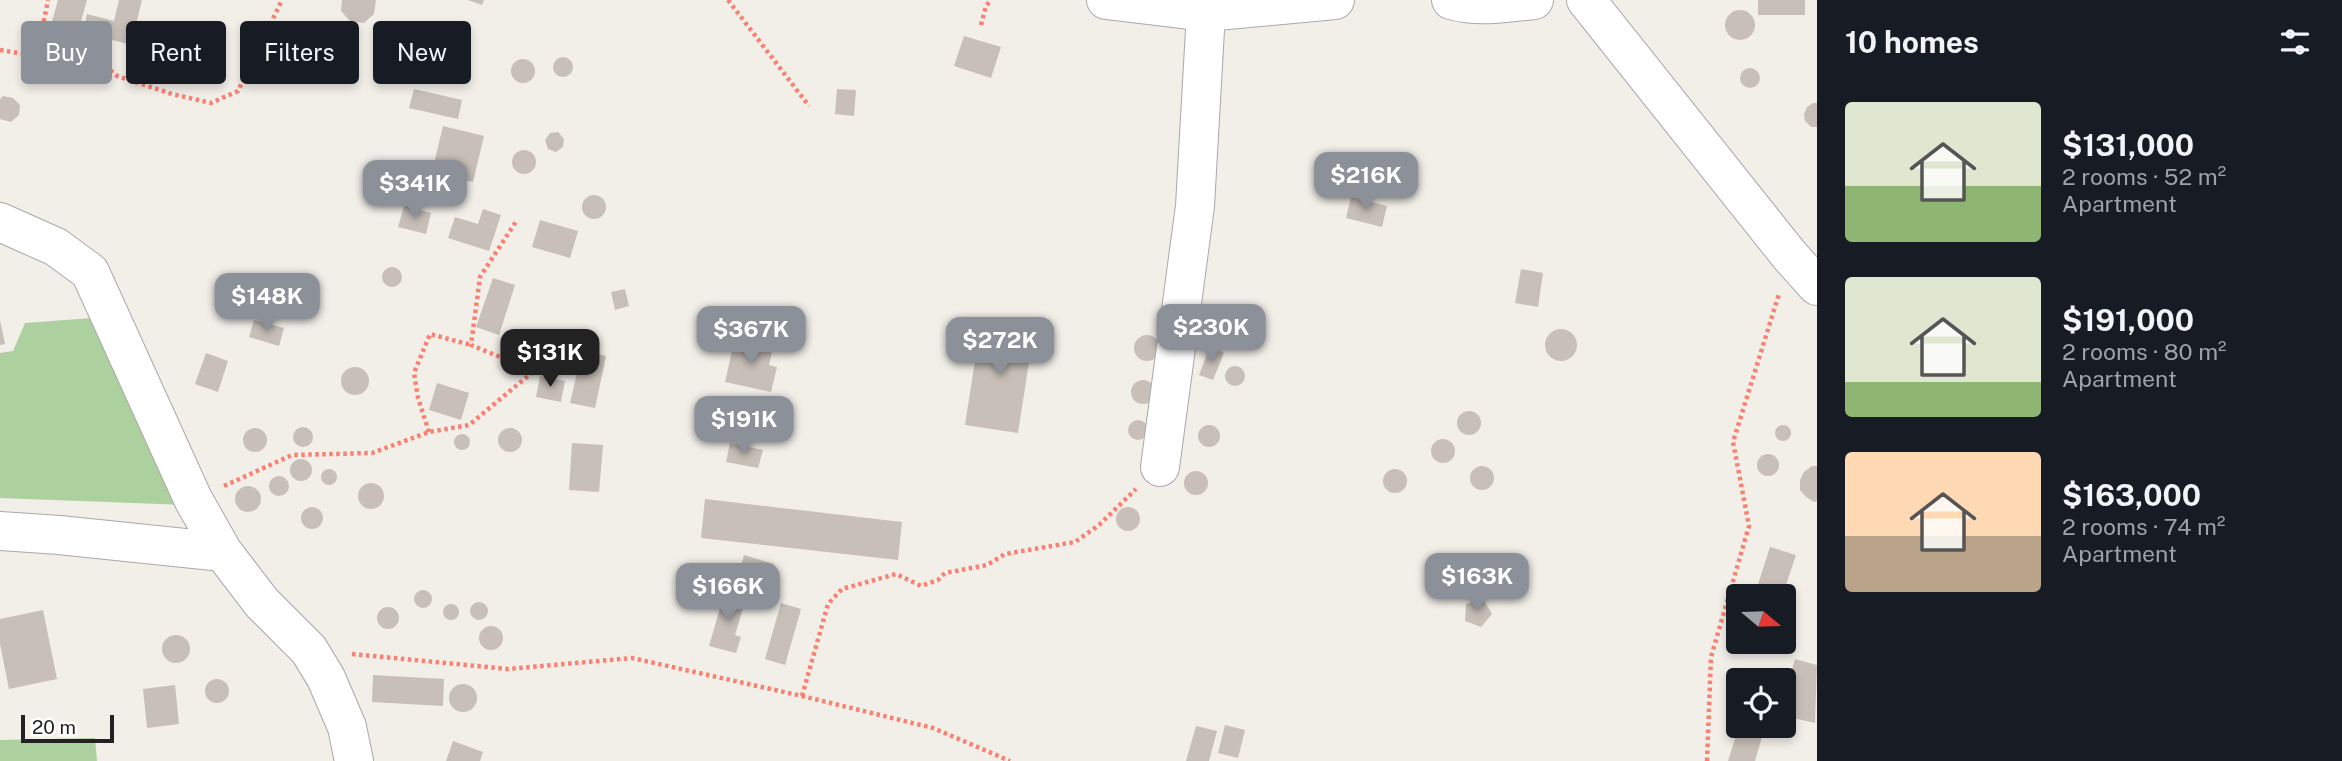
<!DOCTYPE html>
<meta charset="utf-8">
<style>
body{margin:0;font-family:"Public Sans",sans-serif;background:#242831;color:#f1f3f6;height:100vh;display:flex;flex-direction:column;font-size:26px;white-space:nowrap}
*{box-sizing:border-box;margin:0}
p{font-size:23px;color:#9ea1a6}
.icon{flex:none;width:38px;height:38px;fill:none;stroke:currentColor;stroke-width:2;stroke-linecap:round;stroke-linejoin:round}
.map{position:relative;flex:1;overflow:hidden}
.sheet{display:flex;flex-direction:column;background:#171b24;width:525px}
.sheet>*{flex:none}
.hud{position:absolute;left:21px;top:21px;width:665px;height:63px;display:flex;gap:14px}
.needle{width:46px;rotate:109deg}
.fabs{position:absolute;left:1726px;top:584px;display:grid;gap:14px}
.fabs a{display:grid;place-items:center;width:70px;height:70px;border-radius:7px;background:#171b24;box-shadow:0 4px 10px #0003;font-size:35px}
.scale{position:absolute;left:21px;bottom:18px;width:93px;box-sizing:border-box;padding-left:7px;border:4px solid #222;border-top:0;font-size:19px;line-height:24px;white-space:nowrap;color:#222;-webkit-text-stroke:5px #fff;paint-order:stroke}
.price{position:absolute;translate:-50% -60px;padding:0 16px;border-radius:14px;background:#8c9099;color:#fff;font-size:23px;line-height:46px;filter:drop-shadow(0 2px 4px #0008)}
.price::after{content:'';position:absolute;left:50%;top:42px;width:21px;height:16px;margin-left:-10px;background:inherit;clip-path:polygon(0 0,100% 0,50% 100%)}
.price.current{background:#222;color:#fff}
ul{padding:0;list-style:none}
li{display:flex;align-items:center;gap:21px;height:175px;padding:0 28px}
li span{display:grid;place-items:center;flex:none;width:196px;height:140px;border-radius:7px;color:#555}
li>.icon{margin-inline-start:auto}
span .icon{width:84px;height:84px;fill:#fffc;stroke-width:1}
li b{font-size:30px}
h2{display:flex;justify-content:space-between;align-items:center;height:84px;padding:0 28px;font-size:30px}
.tag{padding:0 24px;border-radius:7px;background:#171b24;box-shadow:0 4px 10px #0003;font-size:24px;line-height:63px}
.tag.current{background:#8c9099;color:#fff}
main{display:flex;flex:1;min-height:0}
.map>svg:first-child{display:block}
</style>
<main>
<div class="map">
<svg width="1817" height="761" viewBox="0 0 1817 761">
<rect width="100%" height="100%" fill="#f2efe9"/>
<path fill="#add19e" d="M92 318 186 505 0 498V353L13 351 25 323Z
M95 738 97 761H0V740Z"/>
<path fill="#c7bfb8" d="M58 0H87L78 32 51 25Z
M119 0H142L131 45 83 32 87 14 114 21Z
M342 0H376L374 14 364 23 350 21 341 11Z
M468 0H484L482 5Z
M1758 0H1805V15H1758Z
M1725 25a15 15 0 1 1 30 0a15 15 0 1 1-30 0Z
M964 36 1001 47 991 78 954 66Z
M553 67a10 10 0 1 1 20 0a10 10 0 1 1-20 0Z
M511 71a12 12 0 1 1 24 0a12 12 0 1 1-24 0Z
M1740 78a10 10 0 1 1 20 0a10 10 0 1 1-20 0Z
M414 89 462 100 458 119 409 108Z
M837 89 856 90 854 116 835 114Z
M3 96 13 98 20 105 19 115 11 122 0 119V99Z
M1813 103H1817V127H1811L1805 121 1804 114 1807 107Z
M443 126 484 136 473 182 432 172Z
M558 132 564 139 563 147 556 152 548 149 545 140 550 133Z
M512 162a12 12 0 1 1 24 0a12 12 0 1 1-24 0Z
M582 207a12 12 0 1 1 24 0a12 12 0 1 1-24 0Z
M1351 197 1387 206 1382 227 1346 218Z
M404 206 431 213 426 234 398 227Z
M483 209 501 215 489 251 448 238 455 217 478 224Z
M540 220 578 231 570 258 532 247Z
M382 277a10 10 0 1 1 20 0a10 10 0 1 1-20 0Z
M1521 269 1543 273 1538 307 1515 303Z
M493 278 515 285 499 335 476 327Z
M625 289 629 306 615 310 611 292Z
M0 320 5 344 0 345Z
M254 320 284 328 279 346 249 337Z
M981 322 1034 330 1018 433 965 425Z
M1545 345a16 16 0 1 1 32 0a16 16 0 1 1-32 0Z
M1134 348a13 13 0 1 1 26 0a13 13 0 1 1-26 0Z
M735 338 773 347 769 365 777 367 771 392 725 382Z
M1210 347 1224 353 1213 380 1199 375Z
M582 351 606 356 595 408 570 403Z
M206 353 228 361 218 392 195 384Z
M1225 376a10 10 0 1 1 20 0a10 10 0 1 1-20 0Z
M341 381a14 14 0 1 1 28 0a14 14 0 1 1-28 0Z
M540 376 565 381 561 402 536 397Z
M1131 392a12 12 0 1 1 24 0a12 12 0 1 1-24 0Z
M437 383 469 393 461 420 429 410Z
M1457 423a12 12 0 1 1 24 0a12 12 0 1 1-24 0Z
M1128 430a10 10 0 1 1 20 0a10 10 0 1 1-20 0Z
M1775 433a8 8 0 1 1 16 0a8 8 0 1 1-16 0Z
M1198 436a11 11 0 1 1 22 0a11 11 0 1 1-22 0Z
M293 437a10 10 0 1 1 20 0a10 10 0 1 1-20 0Z
M243 440a12 12 0 1 1 24 0a12 12 0 1 1-24 0Z
M498 440a12 12 0 1 1 24 0a12 12 0 1 1-24 0Z
M454 442a8 8 0 1 1 16 0a8 8 0 1 1-16 0Z
M1431 451a12 12 0 1 1 24 0a12 12 0 1 1-24 0Z
M572 443 603 445 599 492 569 490Z
M730 443 763 450 758 468 726 462Z
M1757 465a11 11 0 1 1 22 0a11 11 0 1 1-22 0Z
M290 470a11 11 0 1 1 22 0a11 11 0 1 1-22 0Z
M1470 478a12 12 0 1 1 24 0a12 12 0 1 1-24 0Z
M1812 466H1817V501L1814 502 1806 497 1800 490V480L1804 472Z
M1383 481a12 12 0 1 1 24 0a12 12 0 1 1-24 0Z
M321 477a8 8 0 1 1 16 0a8 8 0 1 1-16 0Z
M1184 483a12 12 0 1 1 24 0a12 12 0 1 1-24 0Z
M269 486a10 10 0 1 1 20 0a10 10 0 1 1-20 0Z
M358 496a13 13 0 1 1 26 0a13 13 0 1 1-26 0Z
M235 499a13 13 0 1 1 26 0a13 13 0 1 1-26 0Z
M705 499 902 522 898 560 701 538Z
M301 518a11 11 0 1 1 22 0a11 11 0 1 1-22 0Z
M1116 519a12 12 0 1 1 24 0a12 12 0 1 1-24 0Z
M1770 547 1796 555 1782 597H1754Z
M744 555 774 564 768 585 738 576Z
M414 599a9 9 0 1 1 18 0a9 9 0 1 1-18 0Z
M725 591 746 598 735 635 741 637 736 653 709 646Z
M1483 599 1492 614 1481 627 1465 621 1466 604Z
M470 611a9 9 0 1 1 18 0a9 9 0 1 1-18 0Z
M781 603 801 609 785 665 765 659Z
M443 612a8 8 0 1 1 16 0a8 8 0 1 1-16 0Z
M377 618a11 11 0 1 1 22 0a11 11 0 1 1-22 0Z
M43 610 57 679 9 689 0 644V619Z
M479 638a12 12 0 1 1 24 0a12 12 0 1 1-24 0Z
M162 649a14 14 0 1 1 28 0a14 14 0 1 1-28 0Z
M1795 659 1817 665 1815 723 1793 718 1795 706 1783 703 1784 675 1790 676Z
M373 675 444 679 443 706 372 702Z
M205 691a12 12 0 1 1 24 0a12 12 0 1 1-24 0Z
M449 698a14 14 0 1 1 28 0a14 14 0 1 1-28 0Z
M175 685 179 724 147 728 143 689Z
M1225 725 1245 730 1238 758 1218 753Z
M1196 726 1217 731 1209 761H1186Z
M1738 729 1762 737 1755 761H1728Z
M453 741 483 752 480 761H446Z"/>
<g fill="none" stroke-linecap="round" stroke-linejoin="round">
<g stroke="#a9a9a9" stroke-width="40">
<path id="minor" d="M1106 0 1206 12 1335 0
M1451 0C1477 8 1507 3 1534 0
M1586 0 1790 256 1817 286
M0 222 56 247 90 272 193 499 223 552
M1160 467 1195 206 1206 12
M0 531 59 535 223 552 262 603 309 650 326 678 347 727 354 761"/>
</g>
<path stroke="#fa8072" stroke-width="4.5" stroke-dasharray="3.5 3.5" stroke-linecap="butt" d="M728 0 809 106
M981 25 986 6 991 0
M0 50 37 56 85 49 117 76 172 94 211 103 238 91 282 0
M37 56 48 0
M429 432 418 398 414 373 430 334 471 345
M224 486 292 455 372 453 429 432 469 425 534 371 471 345 480 277 517 220
M352 654 508 669 632 658 802 696 933 728 1010 761
M802 696 828 604 842 589 896 574 921 586 938 580 945 573 987 565 1005 554 1075 542 1099 525 1136 489
M1707 761 1711 657 1749 526 1733 442 1779 294"/>
<use href="#minor" stroke="#fff" stroke-width="38"/>
</g>
</svg>
<div class="fabs">
<a><svg class="needle" viewBox="-14 -14 28 28"><path d="M0-13l5 13h-10z" fill="#e53935"/><path d="M0 13l5-13h-10z" fill="#9ea1a6"/></svg></a>
<a><svg class="icon" aria-label="locate" viewBox="0 0 24 24"><circle cx="12" cy="12" r="6"/><path d="M12 2v4M12 18v4M2 12h4M18 12h4"/></svg></a>
</div>
<div class="scale">20 m</div>
<b class="price" style="left:1366px;top:212px">$216K</b>
<b class="price" style="left:415px;top:220px">$341K</b>
<b class="price" style="left:267px;top:333px">$148K</b>
<b class="price" style="left:1211px;top:364px">$230K</b>
<b class="price" style="left:751px;top:366px">$367K</b>
<b class="price" style="left:1000px;top:377px">$272K</b>
<b class="price current" style="left:550px;top:389px">$131K</b>
<b class="price" style="left:744px;top:456px">$191K</b>
<b class="price" style="left:1477px;top:613px">$163K</b>
<b class="price" style="left:728px;top:623px">$166K</b>
<div class="hud">
<a class="tag current">Buy</a>
<a class="tag">Rent</a>
<a class="tag">Filters</a>
<a class="tag">New</a>
</div>
</div>
<section class="sheet">
<h2>10 homes<svg class="icon" aria-label="filters" viewBox="0 0 24 24"><path d="M4 7h16M4 17h16"/><circle cx="9" cy="7" r="2"/><circle cx="15" cy="17" r="2"/></svg></h2>
<ul>
<li><span style="background:linear-gradient(#dfe7d0 60%,#8fb573 0)"><svg class="icon" aria-label="home" viewBox="0 0 24 24"><path d="M3 11l9-7 9 7M6 9v11h12V9"/></svg></span><div><b>$131,000</b><p>2 rooms · 52 m²</p><p>Apartment</p></div></li>
<li><span style="background:linear-gradient(#dfe7d0 75%,#8fb573 0)"><svg class="icon" aria-label="home" viewBox="0 0 24 24"><path d="M3 11l9-7 9 7M6 9v11h12V9"/></svg></span><div><b>$191,000</b><p>2 rooms · 80 m²</p><p>Apartment</p></div></li>
<li><span style="background:linear-gradient(#ffd9b3 60%,#b9a48a 0)"><svg class="icon" aria-label="home" viewBox="0 0 24 24"><path d="M3 11l9-7 9 7M6 9v11h12V9"/></svg></span><div><b>$163,000</b><p>2 rooms · 74 m²</p><p>Apartment</p></div></li>
</ul>
</section>
</main>
